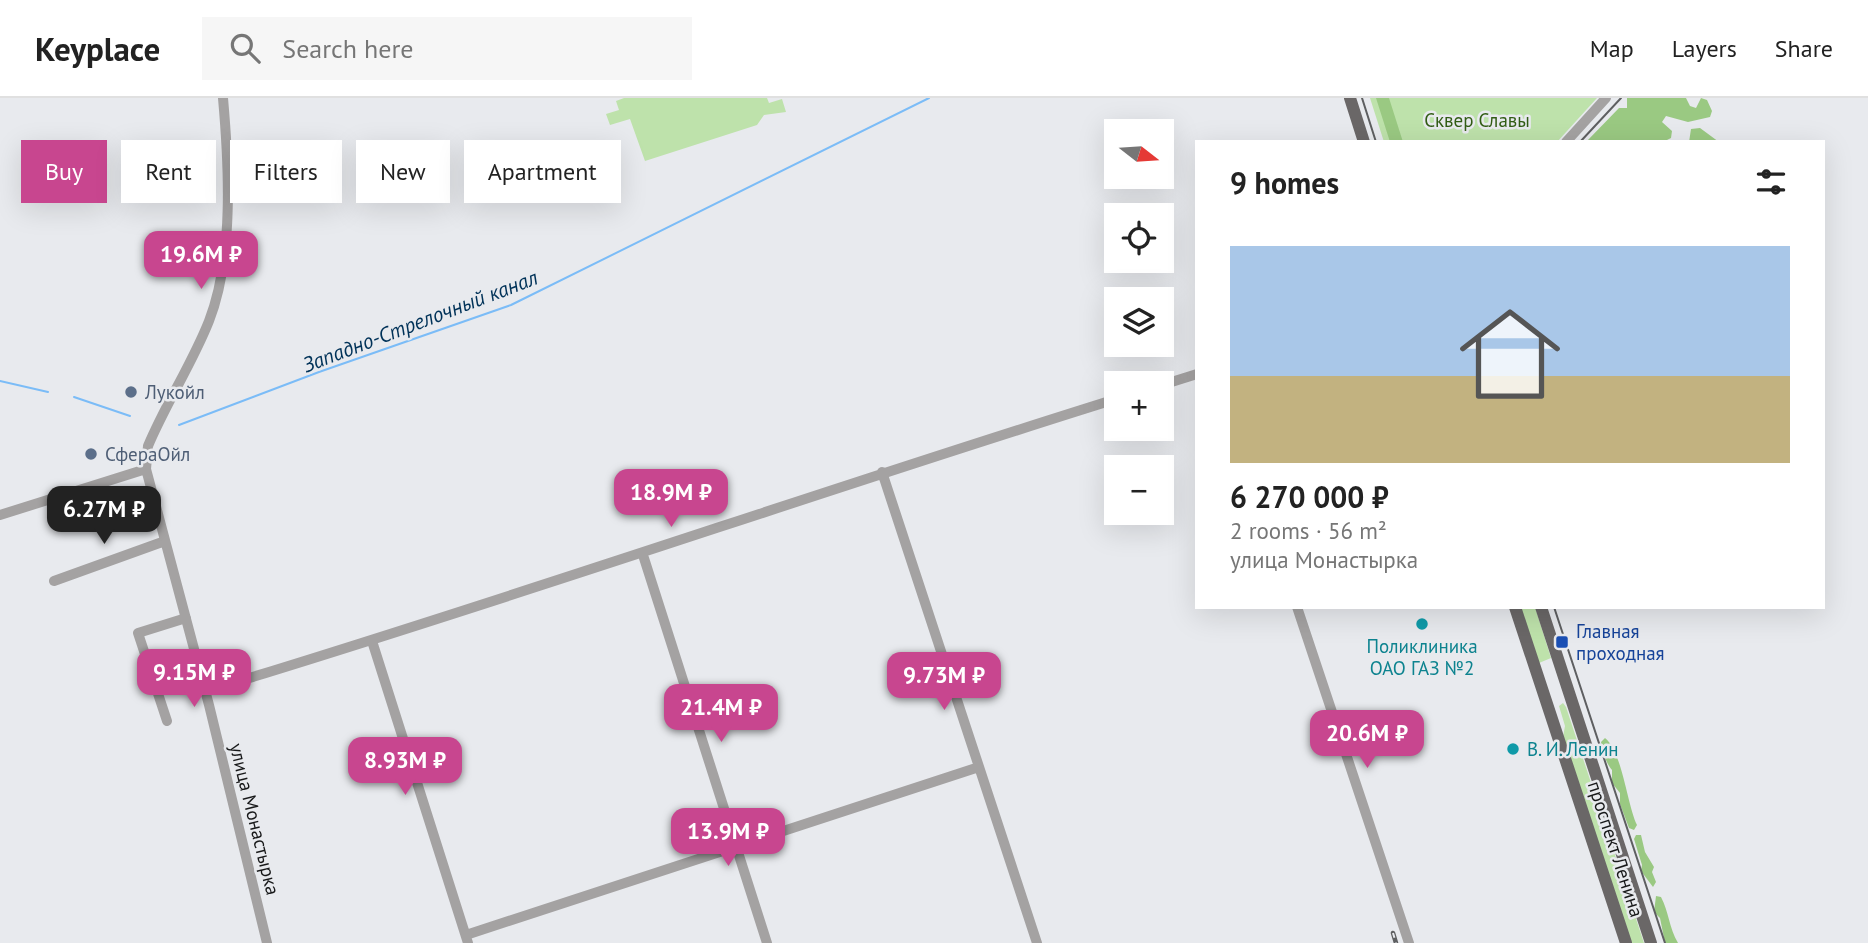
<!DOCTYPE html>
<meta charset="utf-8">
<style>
body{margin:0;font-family:"PT Sans",sans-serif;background:#f6f6f6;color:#222;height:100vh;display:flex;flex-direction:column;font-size:26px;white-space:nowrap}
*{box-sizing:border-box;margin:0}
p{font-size:23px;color:#767676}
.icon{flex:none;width:38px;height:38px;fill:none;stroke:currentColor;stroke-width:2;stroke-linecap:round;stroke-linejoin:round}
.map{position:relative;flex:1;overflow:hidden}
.panel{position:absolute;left:1195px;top:42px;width:630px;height:469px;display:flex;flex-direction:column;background:#fff;border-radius:0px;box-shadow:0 7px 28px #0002}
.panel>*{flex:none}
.banner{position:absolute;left:21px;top:42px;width:665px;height:63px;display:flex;gap:14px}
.needle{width:46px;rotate:107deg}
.fabs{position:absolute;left:1104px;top:21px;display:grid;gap:14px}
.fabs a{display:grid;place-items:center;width:70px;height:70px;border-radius:0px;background:#fff;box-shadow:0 7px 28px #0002;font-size:35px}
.price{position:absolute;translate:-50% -60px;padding:0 16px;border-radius:14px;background:#c8468f;color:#fff;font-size:23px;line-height:46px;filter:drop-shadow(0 2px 4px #0008)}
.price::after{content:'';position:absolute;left:50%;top:42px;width:21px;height:16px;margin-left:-10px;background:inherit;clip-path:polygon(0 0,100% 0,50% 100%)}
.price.selected{background:#222;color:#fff}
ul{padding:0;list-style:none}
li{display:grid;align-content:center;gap:14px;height:371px;padding:0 35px}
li+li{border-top:2px solid #e0e0e0}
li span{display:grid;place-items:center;height:217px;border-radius:0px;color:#555}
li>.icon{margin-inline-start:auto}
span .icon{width:126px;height:126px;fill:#fffc;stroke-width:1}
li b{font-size:30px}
h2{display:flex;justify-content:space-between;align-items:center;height:84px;padding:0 35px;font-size:30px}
.pill{padding:0 24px;border-radius:0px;background:#fff;box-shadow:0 7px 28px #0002;font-size:24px;line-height:63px}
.pill.selected{background:#c8468f;color:#fff}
header{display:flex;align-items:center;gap:42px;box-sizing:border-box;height:98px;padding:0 35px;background:#fff;border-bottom:2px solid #e0e0e0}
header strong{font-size:33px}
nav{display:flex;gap:38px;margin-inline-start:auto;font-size:24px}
.search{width:490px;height:63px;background:#f6f6f6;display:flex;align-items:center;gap:18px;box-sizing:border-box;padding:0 24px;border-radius:0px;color:#767676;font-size:26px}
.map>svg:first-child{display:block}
</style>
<header>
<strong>Keyplace</strong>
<div class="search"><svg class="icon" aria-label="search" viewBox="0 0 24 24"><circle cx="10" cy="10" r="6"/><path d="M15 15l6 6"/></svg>Search here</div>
<nav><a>Map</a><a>Layers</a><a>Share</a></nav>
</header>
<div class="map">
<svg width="1868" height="845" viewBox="0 0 1868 845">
<rect width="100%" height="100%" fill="#e8eaee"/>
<path fill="#bee2ab" d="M624 0H767L769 5 782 1 786 14 764 17 757 27 645 63 630 21 610 27 606 16 619 12 616 3Z
M1370 0H1597L1557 44H1384Z
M1520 509H1535L1551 560 1539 565Z
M1563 605 1566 609 1644 845H1629L1563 639 1565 628 1559 608Z"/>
<path fill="#9ac982" d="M1376 0H1389L1403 44H1390Z
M1627 0H1686L1690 8 1696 10 1701 0 1707 2 1712 13 1710 19 1688 24 1666 18 1662 24 1672 33 1671 40 1663 44H1586L1619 10H1627Z
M1700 30 1719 44H1689L1691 31Z
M1605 640C1622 653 1627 706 1637 727L1634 732 1629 730 1620 706V695L1612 685V672C1606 665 1602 653 1601 644Z
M1636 737H1641L1645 754 1654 769 1652 774 1656 784 1653 789 1641 773 1642 767 1634 741Z
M1656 798 1661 799C1669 814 1669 830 1678 845H1665L1660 820 1654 814Z"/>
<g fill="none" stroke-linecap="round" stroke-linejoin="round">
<path stroke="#7bbcf7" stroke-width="2" d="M0 283 48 294
M74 299 130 318
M179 327 319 274 511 207 929 0"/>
<path stroke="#a4a2a2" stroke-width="10" d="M223 0C229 68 234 159 209 223 192 266 166 305 148 348L146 371 209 607 267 845
M1566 44 1606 0
M1162 287 1197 276
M882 374 1037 845
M0 417 146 371
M643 457 767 845
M54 483 165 443
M1297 509 1409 845
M372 543 468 845
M233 585C529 495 821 393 1116 301
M167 623 138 535 186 520
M466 837 979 669"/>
<path stroke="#6a6767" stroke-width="12" d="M1350 0 1364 44
M1515 509 1626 845
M1541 509 1651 845"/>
<path stroke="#5e5f61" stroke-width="2" d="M1362 0 1376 44
M1580 44 1621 0
M1554 509 1665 845"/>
<g stroke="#5e5f61" stroke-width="4.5">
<path id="rail" d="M1393 835 1396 845"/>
</g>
<use href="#rail" stroke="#e8eaee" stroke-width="2" stroke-dasharray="5" stroke-linecap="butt"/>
</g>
<g fill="#5c6f8a" stroke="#e8eaee" stroke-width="2.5">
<circle cx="131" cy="294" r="7"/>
<circle cx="91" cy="356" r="7"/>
</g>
<g fill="#0f9aa8" stroke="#e8eaee" stroke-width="2.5">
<circle cx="1422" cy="526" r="7"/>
<circle cx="1513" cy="651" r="7"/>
</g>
<rect fill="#1a4fb4" stroke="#e8eaee" stroke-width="2.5" x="1555" y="537" width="14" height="14" rx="3.5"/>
<g text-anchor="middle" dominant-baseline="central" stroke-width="5" stroke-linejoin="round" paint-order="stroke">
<g font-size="19" fill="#325d15" stroke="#e8eaee">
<text x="1477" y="22">Сквер Славы</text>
</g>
<g font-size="19" fill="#4e5e75" stroke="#e8eaee" text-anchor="start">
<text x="145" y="294">Лукойл</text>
<text x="105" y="356">СфераОйл</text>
</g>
<g font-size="19" fill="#164399" stroke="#e8eaee" text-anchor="start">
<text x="1576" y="533">Главная<tspan x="1576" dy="22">проходная</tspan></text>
</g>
<g font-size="19" fill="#0d838f" stroke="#e8eaee">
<text x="1422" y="548">Поликлиника<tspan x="1422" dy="22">ОАО ГАЗ №2</tspan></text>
<text x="1527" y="651" text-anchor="start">В. И. Ленин</text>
</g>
<g font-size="19" fill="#171819" stroke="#e8eaee">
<text transform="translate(255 721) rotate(76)">улица Монастырка</text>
<text transform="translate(1616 751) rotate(72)">проспект Ленина</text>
</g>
<g font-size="21" font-style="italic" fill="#003258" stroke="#e8eaee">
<text transform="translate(420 223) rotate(-21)">Западно-Стрелочный канал</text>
</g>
</g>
</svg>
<div class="fabs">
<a><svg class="needle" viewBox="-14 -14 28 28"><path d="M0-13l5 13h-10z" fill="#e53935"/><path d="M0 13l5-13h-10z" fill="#767676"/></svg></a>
<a><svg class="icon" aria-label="locate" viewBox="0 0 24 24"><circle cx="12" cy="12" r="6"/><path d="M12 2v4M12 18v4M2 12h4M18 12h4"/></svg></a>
<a><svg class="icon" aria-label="layers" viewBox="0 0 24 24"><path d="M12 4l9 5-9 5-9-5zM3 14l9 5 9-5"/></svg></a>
<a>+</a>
<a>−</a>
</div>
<b class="price" style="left:201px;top:193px">19.6M ₽</b>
<b class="price" style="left:671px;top:431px">18.9M ₽</b>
<b class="price selected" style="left:104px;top:448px">6.27M ₽</b>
<b class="price" style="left:194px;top:611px">9.15M ₽</b>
<b class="price" style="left:944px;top:614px">9.73M ₽</b>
<b class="price" style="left:721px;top:646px">21.4M ₽</b>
<b class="price" style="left:1367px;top:672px">20.6M ₽</b>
<b class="price" style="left:405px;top:699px">8.93M ₽</b>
<b class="price" style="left:728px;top:770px">13.9M ₽</b>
<div class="banner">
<a class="pill selected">Buy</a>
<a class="pill">Rent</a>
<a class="pill">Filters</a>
<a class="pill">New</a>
<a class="pill">Apartment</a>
</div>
<section class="panel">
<h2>9 homes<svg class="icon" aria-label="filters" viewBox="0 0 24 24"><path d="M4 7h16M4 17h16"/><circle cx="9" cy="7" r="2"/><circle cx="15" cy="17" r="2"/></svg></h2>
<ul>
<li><span style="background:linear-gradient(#a9c7e8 60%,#c2b280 0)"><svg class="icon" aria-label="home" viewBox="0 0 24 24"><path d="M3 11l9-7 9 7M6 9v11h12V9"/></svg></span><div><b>6 270 000 ₽</b><p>2 rooms · 56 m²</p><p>улица Монастырка</p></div></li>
</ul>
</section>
</div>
